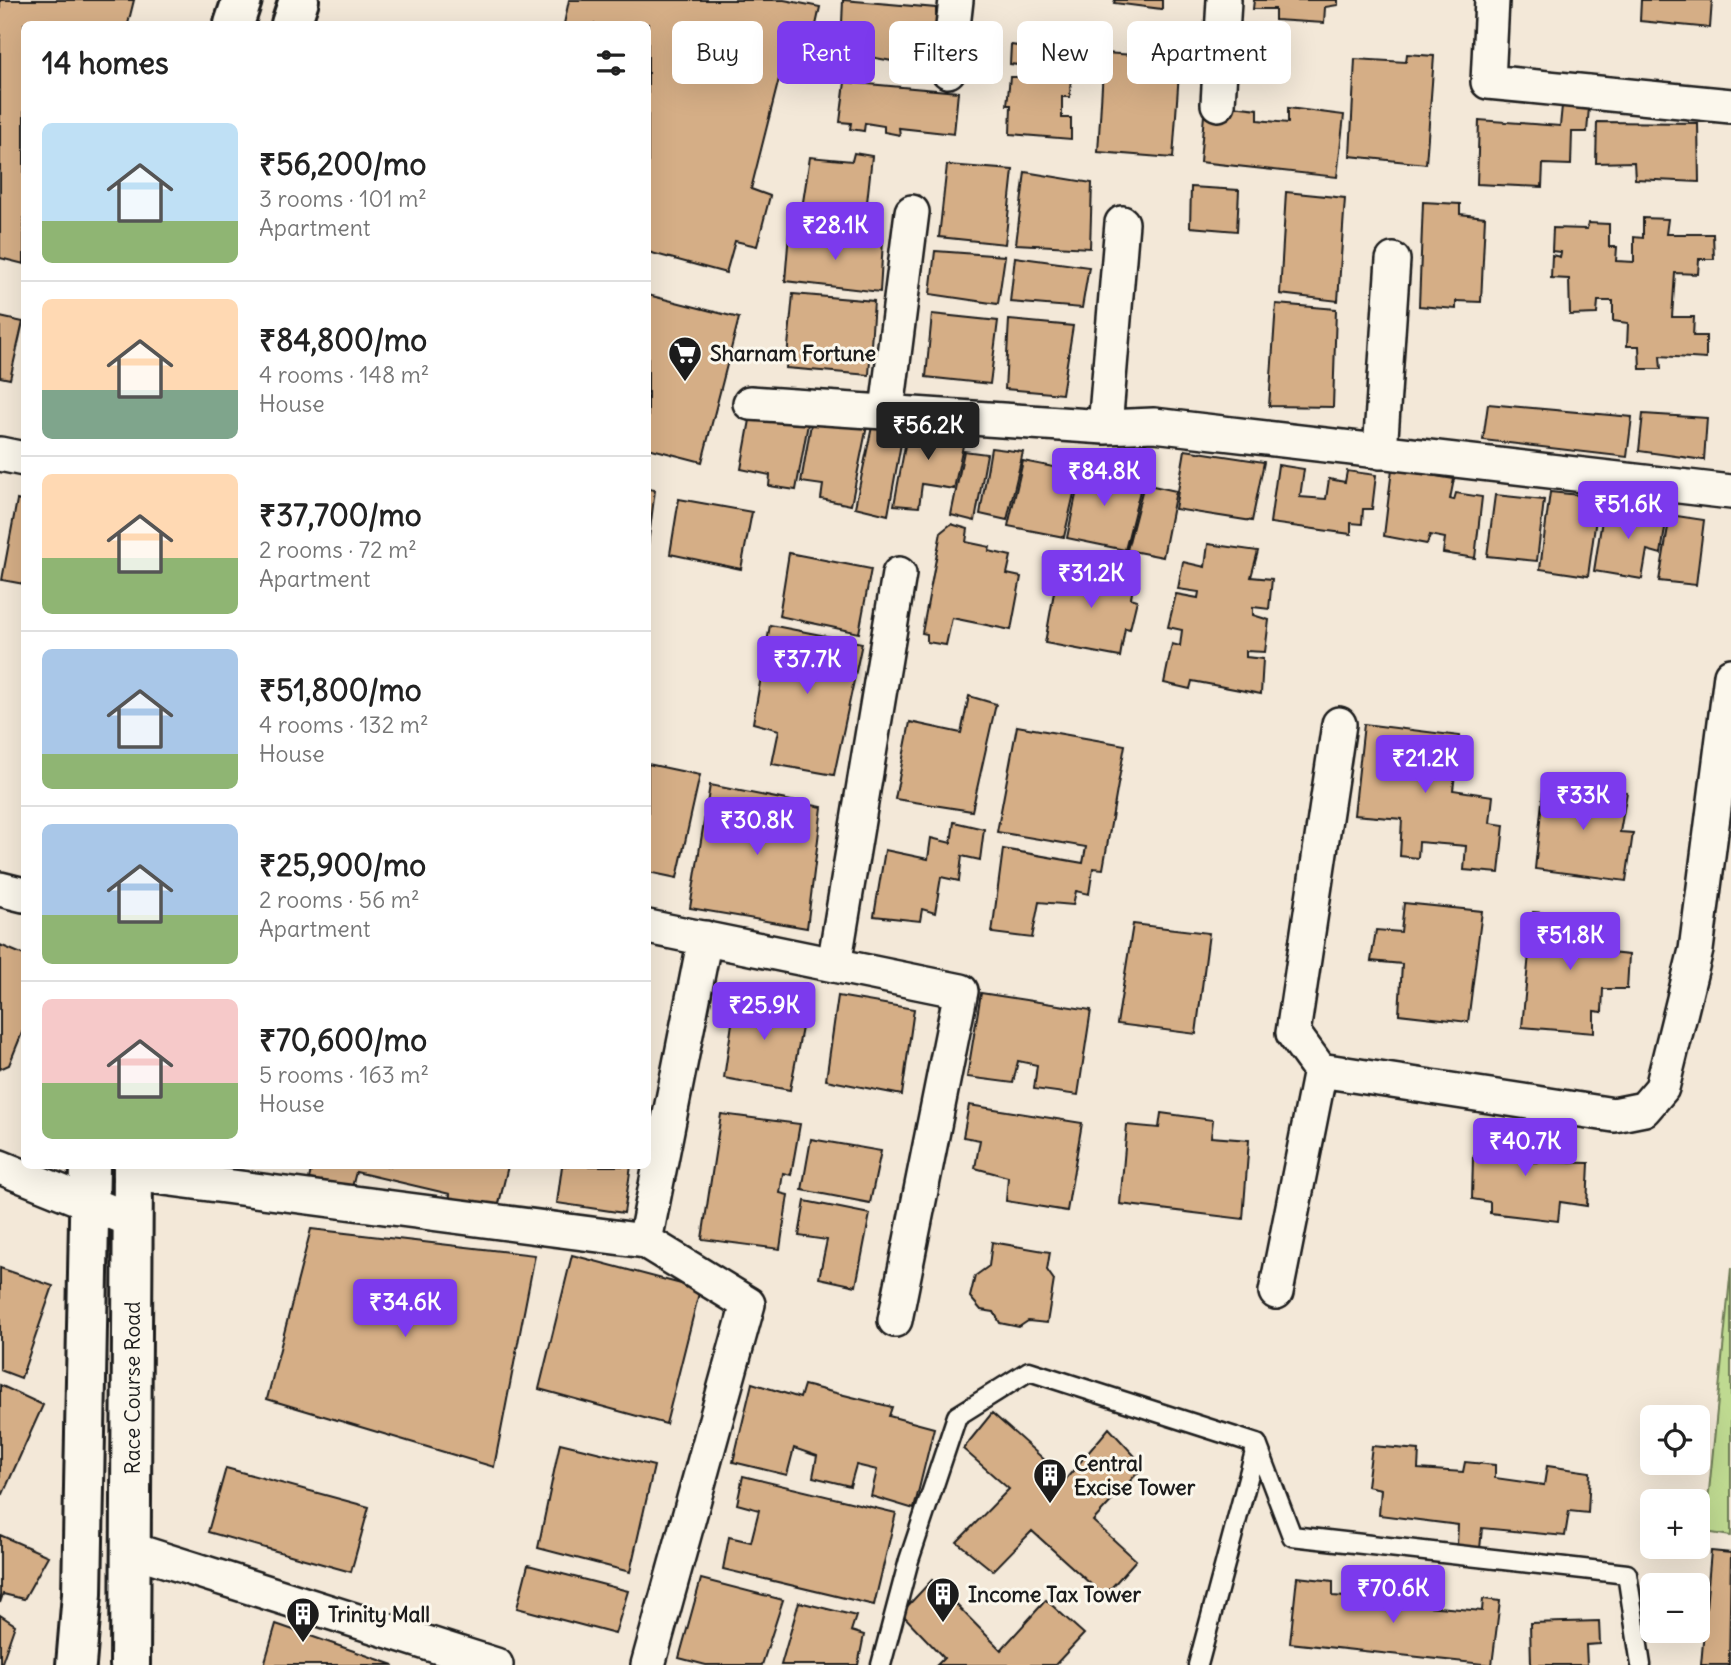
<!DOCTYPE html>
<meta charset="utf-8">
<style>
body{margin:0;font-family:Delius,sans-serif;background:#f6f6f6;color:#222;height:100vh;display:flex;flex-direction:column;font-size:26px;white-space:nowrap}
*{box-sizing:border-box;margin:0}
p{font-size:23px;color:#767676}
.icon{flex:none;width:38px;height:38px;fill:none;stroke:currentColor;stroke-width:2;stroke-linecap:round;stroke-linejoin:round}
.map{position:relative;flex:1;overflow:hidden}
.sheet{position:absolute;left:21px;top:21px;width:630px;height:1148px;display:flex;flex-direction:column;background:#fff;border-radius:10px;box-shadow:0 7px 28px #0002}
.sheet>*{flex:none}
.top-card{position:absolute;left:672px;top:21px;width:665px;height:63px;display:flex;gap:14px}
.controls{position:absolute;left:1640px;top:1405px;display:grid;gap:14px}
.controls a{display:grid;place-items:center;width:70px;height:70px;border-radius:10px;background:#fff;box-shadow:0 7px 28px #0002;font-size:35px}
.price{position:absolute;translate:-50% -60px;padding:0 16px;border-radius:7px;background:#7c3aed;color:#fff;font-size:23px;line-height:46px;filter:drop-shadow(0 2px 4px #0008)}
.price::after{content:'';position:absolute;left:50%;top:42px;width:21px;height:16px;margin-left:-10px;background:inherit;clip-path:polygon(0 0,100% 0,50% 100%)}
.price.selected{background:#222;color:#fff}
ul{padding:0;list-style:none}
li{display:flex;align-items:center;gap:21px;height:175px;padding:0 21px}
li+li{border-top:2px solid #e0e0e0}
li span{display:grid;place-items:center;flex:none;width:196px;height:140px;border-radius:10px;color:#555}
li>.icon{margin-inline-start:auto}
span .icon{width:84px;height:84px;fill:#fffc;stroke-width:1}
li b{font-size:30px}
h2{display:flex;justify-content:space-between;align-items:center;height:84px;padding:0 21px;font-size:30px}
.tag{padding:0 24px;border-radius:10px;background:#fff;box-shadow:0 7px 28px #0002;font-size:24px;line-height:63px}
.tag.selected{background:#7c3aed;color:#fff}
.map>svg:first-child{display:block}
</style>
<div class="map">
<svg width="1731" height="1665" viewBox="0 0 1731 1665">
<rect width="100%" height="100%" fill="#f3e8d8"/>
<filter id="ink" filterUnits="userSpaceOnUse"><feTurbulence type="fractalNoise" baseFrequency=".0143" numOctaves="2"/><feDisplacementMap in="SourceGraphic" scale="14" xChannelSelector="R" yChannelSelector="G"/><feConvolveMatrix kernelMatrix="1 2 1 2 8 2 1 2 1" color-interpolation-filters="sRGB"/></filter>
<g filter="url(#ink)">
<path fill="#bfda91" stroke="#6e7b56" stroke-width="2" d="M1731 1268V1536L1705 1532Z"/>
<path fill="#d5ae86" stroke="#1c1c1c" stroke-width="2" d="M0 0H134L128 24H24V264L0 258Z
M569 0H784L820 7 805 75 781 71 751 189 770 196 757 246 735 241 726 273 648 252V24H564Z
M843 0 936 8V36H929L928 58 893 53 892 61 870 57V50L841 47Z
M1115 0H1162V9L1114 3Z
M1254 0H1338V5L1325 7 1324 23 1275 20V9H1253Z
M1641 0H1712L1710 28 1640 21Z
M1019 28 1042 29 1041 38 1052 39V31L1067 32 1066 50H1072L1070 97H1062V118H1071V139L1010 134 1011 105H1007L1010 77H1018V65L1010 64 1011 45 1018 46Z
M1104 53 1180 58 1173 158 1098 152Z
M1407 54 1434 56 1426 164 1350 156 1355 59 1406 62Z
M845 82 958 92 954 134 899 128 900 135 884 132V126L865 123 864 131 850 129 851 123 840 122Z
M1205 103 1258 109V120L1288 123V108L1344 115 1337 177 1200 162Z
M1562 106 1589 107 1587 132H1572L1571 165 1543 164 1542 187 1477 184 1479 120 1560 126Z
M1597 122 1698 123 1699 182 1635 179 1634 162 1596 163Z
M854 153 872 156 864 230 800 221 810 157 852 161Z
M947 165 1013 170 1005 244 939 237Z
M1025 172 1092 183 1090 248 1016 244Z
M1191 187 1239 190 1237 231 1190 227Z
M1286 192 1345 198 1338 301 1280 294Z
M1423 202 1460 204V214L1485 217 1481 302 1456 301V309L1419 306Z
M1643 218 1668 219 1666 234H1713L1714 259H1699L1698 274 1675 273 1672 317H1694L1693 336H1706V359L1660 356 1661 369H1640L1639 346H1627L1628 323 1613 321V301H1598L1597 314 1570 315 1569 279 1551 278 1552 255 1560 257 1561 252 1552 251 1553 228 1587 229 1588 223 1609 224V247H1617L1616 261 1634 262V237L1643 238Z
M789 233 883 240 880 292 785 281Z
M935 251 1005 256 998 304 930 294Z
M1015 257 1089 267 1082 308 1010 302Z
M793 294 874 301 869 375 786 368Z
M648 295 739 318 702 462 648 448Z
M1276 304 1336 309 1333 407 1269 406Z
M932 314 998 321 990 384 926 377Z
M0 317 23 322 10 379 0 377Z
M1009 320 1073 326 1062 394 1005 389Z
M1488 404 1632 417 1627 457 1483 440Z
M752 409 809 418 796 490 769 486 770 475 741 469Z
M1643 414 1707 418 1704 460 1639 451Z
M812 418 867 426 851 505 821 499 823 485 801 482Z
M873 422 904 427 888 515 855 507Z
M909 424 966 431 954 489 922 484 919 507 894 505Z
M991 448 1023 452 1007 520 980 514Z
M1185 450 1264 462 1252 521 1175 509Z
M964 451 987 454 975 521 951 515Z
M1023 461 1079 472 1064 537 1008 526Z
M1278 465 1304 469 1300 497 1326 499 1329 479 1345 482 1347 471 1376 475 1372 509H1363L1362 524 1351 523V534L1270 523Z
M1082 466 1143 479 1125 550 1067 538Z
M1392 469 1454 479 1450 499 1454 500 1456 493 1482 497 1475 558 1443 553 1445 538 1430 535 1427 544 1384 536Z
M1144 484 1176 491 1163 557 1127 550Z
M648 489 655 490 648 545Z
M1550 492 1599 497 1588 576 1540 569Z
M1495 495 1544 500 1537 561 1487 556Z
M679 499 752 512 741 569 670 554Z
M17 500 24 502V584L2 580Z
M1604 507 1667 515 1661 554 1647 550 1642 579 1594 571Z
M1670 515 1704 520 1696 585 1659 581Z
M951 524 968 529 966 542 990 547 989 551 1011 556 1007 574 1021 577 1011 630 952 618 946 645 927 642V634L922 633 941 532Z
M1208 544 1258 551 1251 577 1272 579 1269 609 1253 607V615L1269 620 1265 652 1246 651V657L1263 659 1261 694 1192 681 1190 689 1164 683 1172 644 1180 646 1182 630 1168 627 1176 594 1198 598 1199 592 1178 589 1183 562 1205 567Z
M789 553 871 569 859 633 779 616Z
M1059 564 1135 577 1131 598 1137 600 1130 629 1125 628 1120 657 1045 643Z
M770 625 862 643 834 775 772 764 779 730 753 723Z
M969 696 996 704 972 811 895 799 910 722 961 733Z
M1364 724 1460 736 1453 790 1493 796 1490 823 1504 825 1499 873 1464 870 1466 846 1419 842 1418 858 1400 856 1402 819 1354 815Z
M1017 726 1125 745 1103 869 1093 868 1089 894 1076 891 1073 905 1039 902 1032 938 992 933 1003 849 1083 863 1086 847 997 832Z
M648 764 700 775 677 878 648 872Z
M1544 782 1627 792 1620 832 1633 833 1626 881 1535 869Z
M710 785 822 807 807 928 690 908Z
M954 822 984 829 980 860 962 856 959 881 941 877 935 913 922 909 920 921 874 916 885 850 928 859 931 838 951 843Z
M1404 903 1482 911 1468 1022 1399 1014 1402 964 1371 961 1376 930 1401 932Z
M1533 912 1611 919 1610 953 1629 955 1627 989H1603L1602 1012 1594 1011V1033L1522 1027Z
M1133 924 1209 933 1196 1034 1117 1024Z
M0 945 24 955V1028L9 1065 0 1069Z
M981 993 1091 1010 1078 1095 1034 1089 1037 1065 1018 1061 1013 1083 967 1077Z
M736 996 806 1007 790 1090 724 1078Z
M838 996 914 1009 902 1095 826 1080Z
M969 1105 1082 1123 1067 1211 1006 1201 1008 1177 975 1168 980 1140 963 1137Z
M1161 1113 1213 1120 1211 1137 1249 1140 1243 1219 1120 1204 1127 1125 1159 1128Z
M721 1114 800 1124 791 1175 783 1173 780 1193 788 1195 780 1249 702 1239Z
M1503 1127 1534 1129 1533 1162 1589 1163 1587 1206 1560 1202 1558 1221 1490 1213V1202L1472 1199 1473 1157Z
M811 1139 881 1151 870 1203 802 1190Z
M312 1166H508L497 1212 449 1202 450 1194 356 1172 352 1187 309 1179Z
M562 1166H631L624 1213 557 1203Z
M805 1201 870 1214 856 1286 819 1278 827 1240 799 1236Z
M311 1229 535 1255 494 1467 267 1399Z
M992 1242 1050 1252 1047 1270 1054 1280 1047 1323 1028 1321 1019 1327 1000 1323 994 1312 981 1310 970 1297 975 1276 989 1266Z
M572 1255 700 1289 666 1424 539 1389Z
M0 1268 53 1286 21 1378 0 1370Z
M752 1383 800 1398 804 1385 892 1407 889 1416 934 1428 914 1509 871 1496 877 1470 856 1465 850 1486 813 1477 817 1456 794 1448 787 1475 733 1462Z
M0 1385 43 1405 3 1494 0 1493Z
M992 1413 1066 1479 1109 1428 1144 1466 1093 1521 1136 1560 1104 1596 1032 1531 993 1571 957 1542 1009 1489 963 1449Z
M560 1443 654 1466 630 1572 538 1548Z
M1372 1446 1419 1450 1418 1469 1463 1472 1465 1462 1495 1465V1478L1544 1485 1547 1466 1590 1472 1588 1513 1569 1511 1565 1536 1482 1528 1480 1549 1457 1545 1458 1525 1379 1515 1381 1489 1367 1486Z
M226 1468 369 1507 351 1572 208 1532Z
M743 1476 896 1513 874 1605 723 1569 729 1537 751 1542 759 1510 737 1504Z
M0 1535 48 1556 24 1599 3 1594 0 1603Z
M1711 1551 1731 1553 1729 1665H1701Z
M528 1565 628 1591 615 1634 517 1608Z
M1297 1577 1333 1581V1596L1384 1600 1386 1589 1427 1593V1606L1482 1611 1483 1599 1500 1601 1492 1665 1290 1643Z
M701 1579 783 1600 762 1665H706L679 1658Z
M932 1580 1001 1650 1046 1600 1084 1634 1055 1665H937L944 1658 901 1613Z
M799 1602 856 1616 851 1631 864 1635 858 1665H781Z
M0 1615 15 1625 1 1665H0Z
M1599 1621 1600 1644 1586 1645 1587 1665H1531L1530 1623Z
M276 1624 394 1665H264Z"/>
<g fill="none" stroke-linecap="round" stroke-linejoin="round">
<g stroke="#1c1c1c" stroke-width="23">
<path id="lane" d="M881 1665 909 1560 957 1416 1029 1371 1257 1444 1292 1536 1627 1574 1641 1665
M1198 1665 1257 1444"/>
</g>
<g stroke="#1c1c1c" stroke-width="38">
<path id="street" d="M1492 0 1488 82 1731 106
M948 71 956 0
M1218 104 1224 0
M750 403 1105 427 1154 425 1731 492
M887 410 912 212
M1105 427 1122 223
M1380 452 1393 260
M0 454 24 459
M1339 724 1293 1033 1320 1070 1614 1115 1644 1109 1662 1088 1696 950 1731 675
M0 889 24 895
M648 927 961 991 895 1320
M834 965 899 574
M0 1167 131 1220
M133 1174 645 1241
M1276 1292 1320 1070
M133 1550 496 1665
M648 1665 748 1304 645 1241 705 938"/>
</g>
<g stroke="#1c1c1c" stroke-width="44">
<path id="primary" d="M234 24 242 0
M291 24 299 0
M76 1665 82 1594 90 1166
M130 1665 133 1166"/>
</g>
<use href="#lane" stroke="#fbf7ec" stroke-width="18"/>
<use href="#street" stroke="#fbf7ec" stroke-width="33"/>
<use href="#primary" stroke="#fbf7ec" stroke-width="38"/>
</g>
</g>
<defs>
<g id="supermarket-pin" transform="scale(1.75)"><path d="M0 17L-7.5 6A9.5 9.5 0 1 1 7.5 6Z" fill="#1c1c1c" stroke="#fbf7ec"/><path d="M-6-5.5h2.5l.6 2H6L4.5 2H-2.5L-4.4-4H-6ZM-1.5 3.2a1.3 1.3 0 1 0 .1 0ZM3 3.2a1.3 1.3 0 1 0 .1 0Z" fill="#fff"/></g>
<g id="building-pin" transform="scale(1.75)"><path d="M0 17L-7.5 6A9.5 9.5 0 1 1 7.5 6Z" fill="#1c1c1c" stroke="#fbf7ec"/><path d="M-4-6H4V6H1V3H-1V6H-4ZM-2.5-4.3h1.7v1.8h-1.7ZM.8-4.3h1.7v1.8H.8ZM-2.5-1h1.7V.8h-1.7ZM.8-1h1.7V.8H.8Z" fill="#fff"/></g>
</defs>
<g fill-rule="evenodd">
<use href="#supermarket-pin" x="685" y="353"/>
<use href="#building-pin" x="1050" y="1475"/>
<use href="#building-pin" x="943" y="1594"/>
<use href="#building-pin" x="303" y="1614"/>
</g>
<g text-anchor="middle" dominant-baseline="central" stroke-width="6" stroke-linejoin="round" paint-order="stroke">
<g font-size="21" font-weight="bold" fill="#1c1c1c" stroke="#fbf7ec" text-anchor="start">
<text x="710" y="353">Sharnam Fortune</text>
<text x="1074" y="1463">Central<tspan x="1074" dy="24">Excise Tower</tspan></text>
<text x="968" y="1594">Income Tax Tower</text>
<text x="328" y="1614">Trinity Mall</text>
</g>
<g font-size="21" fill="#1c1c1c" stroke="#fbf7ec">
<text transform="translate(132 1388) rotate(-90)">Race Course Road</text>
</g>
</g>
</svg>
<div class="controls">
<a><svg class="icon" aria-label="locate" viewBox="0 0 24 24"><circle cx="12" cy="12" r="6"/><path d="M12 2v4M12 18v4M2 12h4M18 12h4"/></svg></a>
<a>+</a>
<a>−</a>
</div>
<b class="price" style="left:835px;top:262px">₹28.1K</b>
<b class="price selected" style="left:928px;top:462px">₹56.2K</b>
<b class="price" style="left:1104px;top:508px">₹84.8K</b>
<b class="price" style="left:1628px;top:541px">₹51.6K</b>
<b class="price" style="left:1091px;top:610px">₹31.2K</b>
<b class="price" style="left:807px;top:696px">₹37.7K</b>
<b class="price" style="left:1425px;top:795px">₹21.2K</b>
<b class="price" style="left:1583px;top:832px">₹33K</b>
<b class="price" style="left:757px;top:857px">₹30.8K</b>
<b class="price" style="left:1570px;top:972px">₹51.8K</b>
<b class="price" style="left:764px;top:1042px">₹25.9K</b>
<b class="price" style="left:1525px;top:1178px">₹40.7K</b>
<b class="price" style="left:405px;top:1339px">₹34.6K</b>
<b class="price" style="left:1393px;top:1625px">₹70.6K</b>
<div class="top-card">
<a class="tag">Buy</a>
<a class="tag selected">Rent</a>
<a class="tag">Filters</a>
<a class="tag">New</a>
<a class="tag">Apartment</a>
</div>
<section class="sheet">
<h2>14 homes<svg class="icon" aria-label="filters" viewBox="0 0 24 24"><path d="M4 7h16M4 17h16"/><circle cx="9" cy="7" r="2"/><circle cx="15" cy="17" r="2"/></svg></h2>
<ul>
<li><span style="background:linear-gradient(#bfe0f5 70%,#8fb573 0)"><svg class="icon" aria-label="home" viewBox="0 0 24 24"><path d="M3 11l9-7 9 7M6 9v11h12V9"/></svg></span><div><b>₹56,200/mo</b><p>3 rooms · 101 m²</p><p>Apartment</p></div></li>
<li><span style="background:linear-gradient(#ffd9b3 65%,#7fa58c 0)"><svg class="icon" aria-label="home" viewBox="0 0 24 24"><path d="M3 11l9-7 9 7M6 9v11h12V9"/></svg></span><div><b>₹84,800/mo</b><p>4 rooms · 148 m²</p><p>House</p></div></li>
<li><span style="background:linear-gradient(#ffd9b3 60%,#8fb573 0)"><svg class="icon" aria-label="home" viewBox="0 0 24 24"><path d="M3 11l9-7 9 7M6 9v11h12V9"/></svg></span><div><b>₹37,700/mo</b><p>2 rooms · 72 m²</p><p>Apartment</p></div></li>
<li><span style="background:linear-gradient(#a9c7e8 75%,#8fb573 0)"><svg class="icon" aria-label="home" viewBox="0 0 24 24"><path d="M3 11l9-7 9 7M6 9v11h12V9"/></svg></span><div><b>₹51,800/mo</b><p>4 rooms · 132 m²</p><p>House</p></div></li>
<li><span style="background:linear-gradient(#a9c7e8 65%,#8fb573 0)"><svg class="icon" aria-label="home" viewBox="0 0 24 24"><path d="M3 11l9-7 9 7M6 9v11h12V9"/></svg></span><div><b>₹25,900/mo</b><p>2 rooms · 56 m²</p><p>Apartment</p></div></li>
<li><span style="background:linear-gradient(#f6c9c9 60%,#8fb573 0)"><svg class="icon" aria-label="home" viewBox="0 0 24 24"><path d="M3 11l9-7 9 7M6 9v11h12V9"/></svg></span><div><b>₹70,600/mo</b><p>5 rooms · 163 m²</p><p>House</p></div></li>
</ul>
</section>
</div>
